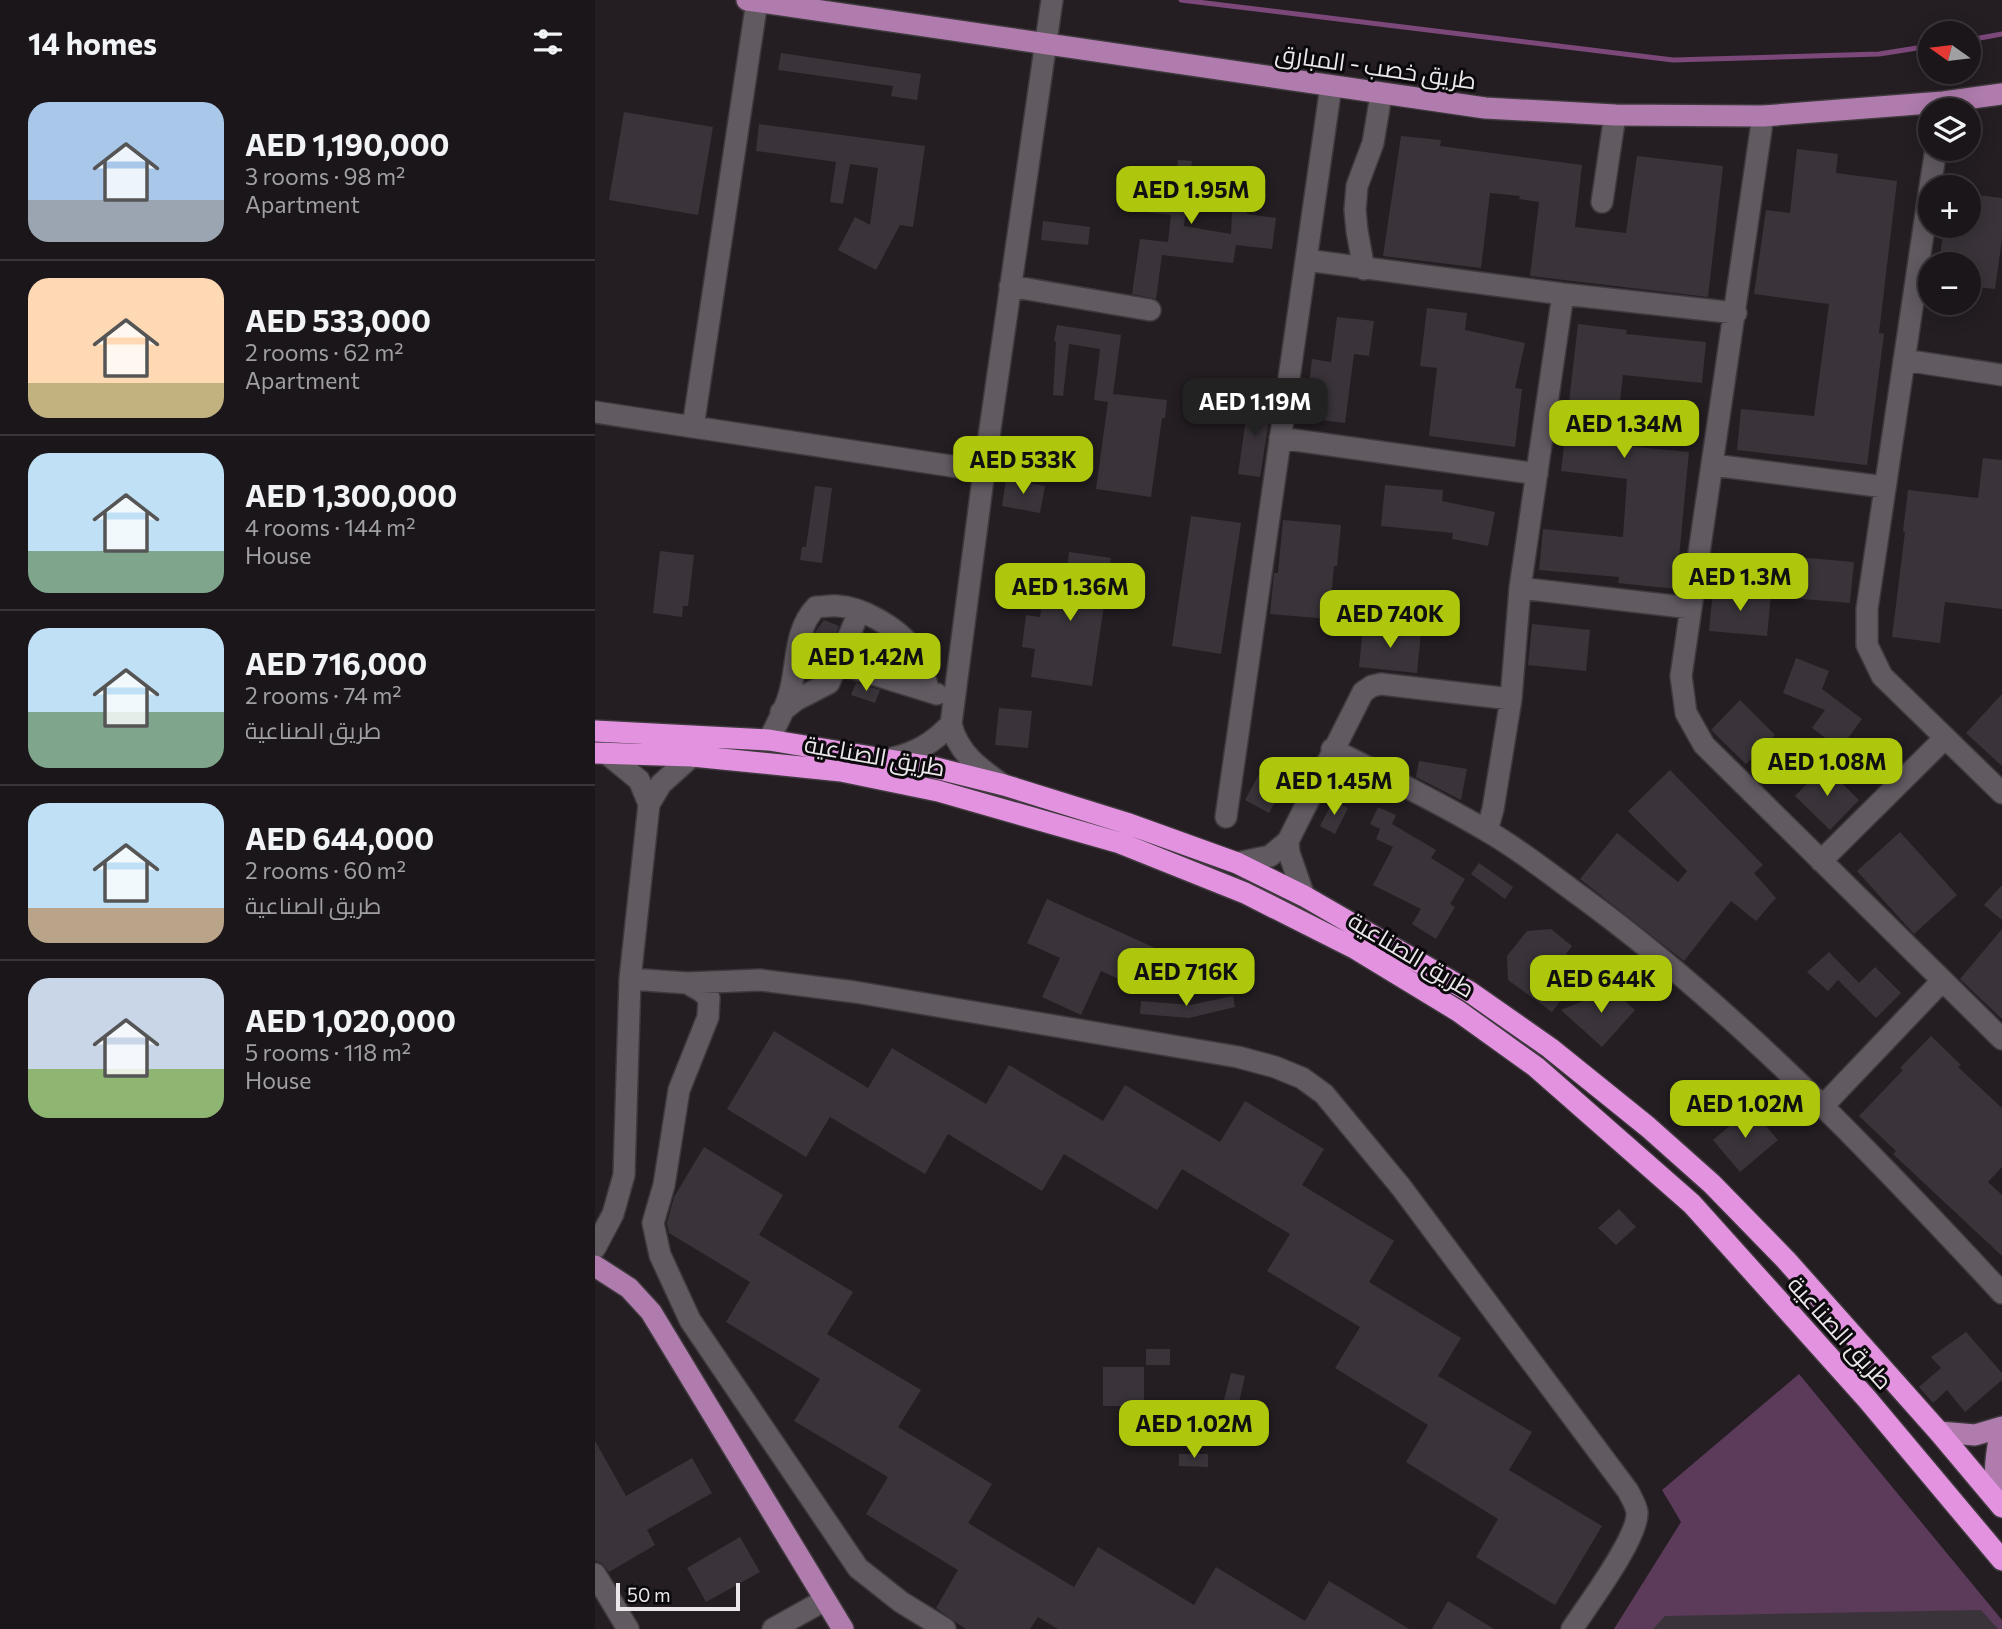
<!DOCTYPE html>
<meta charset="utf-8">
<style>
body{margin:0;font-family:Commissioner,Cairo,sans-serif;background:#282327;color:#f1f3f6;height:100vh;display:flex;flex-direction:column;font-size:26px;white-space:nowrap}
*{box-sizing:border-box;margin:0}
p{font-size:23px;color:#a09fa2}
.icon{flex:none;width:38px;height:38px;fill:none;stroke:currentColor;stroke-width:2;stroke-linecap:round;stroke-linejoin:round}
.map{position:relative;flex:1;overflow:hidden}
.drawer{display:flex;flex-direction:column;background:#1b161a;width:595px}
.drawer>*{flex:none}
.needle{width:46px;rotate:284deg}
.buttons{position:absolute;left:1323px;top:21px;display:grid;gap:14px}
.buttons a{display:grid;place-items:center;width:63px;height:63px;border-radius:50%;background:#1b161a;box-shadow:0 4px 18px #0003,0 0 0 2px #393539;font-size:35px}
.scale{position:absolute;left:21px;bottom:18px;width:124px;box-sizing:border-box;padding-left:7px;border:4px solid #eae6e9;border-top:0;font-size:19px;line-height:24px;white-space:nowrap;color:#eae6e9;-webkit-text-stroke:5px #0b090b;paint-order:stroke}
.price{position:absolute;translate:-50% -60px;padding:0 16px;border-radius:14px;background:#aec60b;color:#111;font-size:23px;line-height:46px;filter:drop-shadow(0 2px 4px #0008)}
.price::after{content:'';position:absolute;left:50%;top:42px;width:21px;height:16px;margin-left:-10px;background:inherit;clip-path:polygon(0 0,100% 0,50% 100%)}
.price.current{background:#222;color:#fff}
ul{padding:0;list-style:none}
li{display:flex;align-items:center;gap:21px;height:175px;padding:0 28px}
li+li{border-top:2px solid #393539}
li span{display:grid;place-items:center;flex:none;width:196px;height:140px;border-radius:21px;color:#555}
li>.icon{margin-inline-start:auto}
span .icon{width:84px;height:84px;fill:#fffc;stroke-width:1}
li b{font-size:30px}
h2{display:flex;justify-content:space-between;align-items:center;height:84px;padding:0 28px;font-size:30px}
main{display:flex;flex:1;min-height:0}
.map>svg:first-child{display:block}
</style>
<main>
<section class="drawer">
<h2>14 homes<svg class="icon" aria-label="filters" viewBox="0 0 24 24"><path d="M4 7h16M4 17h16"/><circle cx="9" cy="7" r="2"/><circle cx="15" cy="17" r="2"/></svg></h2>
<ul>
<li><span style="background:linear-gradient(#a9c7e8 70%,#9aa5b1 0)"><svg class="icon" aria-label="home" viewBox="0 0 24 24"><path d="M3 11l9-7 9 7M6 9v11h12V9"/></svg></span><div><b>AED 1,190,000</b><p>3 rooms · 98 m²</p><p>Apartment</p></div></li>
<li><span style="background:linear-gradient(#ffd9b3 75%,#c2b280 0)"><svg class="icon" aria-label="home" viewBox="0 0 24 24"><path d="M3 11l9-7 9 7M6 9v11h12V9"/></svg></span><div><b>AED 533,000</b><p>2 rooms · 62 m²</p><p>Apartment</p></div></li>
<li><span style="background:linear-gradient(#bfe0f5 70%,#7fa58c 0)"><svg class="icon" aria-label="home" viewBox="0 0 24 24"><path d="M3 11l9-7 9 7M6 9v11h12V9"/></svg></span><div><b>AED 1,300,000</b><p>4 rooms · 144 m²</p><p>House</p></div></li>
<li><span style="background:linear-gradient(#bfe0f5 60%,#7fa58c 0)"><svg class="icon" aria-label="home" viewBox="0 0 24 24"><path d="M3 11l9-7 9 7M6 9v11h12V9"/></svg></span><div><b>AED 716,000</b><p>2 rooms · 74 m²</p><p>طريق الصناعية</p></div></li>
<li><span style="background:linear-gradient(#bfe0f5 75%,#b9a48a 0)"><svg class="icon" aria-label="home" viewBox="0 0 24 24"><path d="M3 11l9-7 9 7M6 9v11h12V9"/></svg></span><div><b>AED 644,000</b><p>2 rooms · 60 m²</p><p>طريق الصناعية</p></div></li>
<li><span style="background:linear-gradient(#c9d6e8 65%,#8fb573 0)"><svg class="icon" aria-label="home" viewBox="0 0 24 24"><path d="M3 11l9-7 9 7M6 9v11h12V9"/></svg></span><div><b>AED 1,020,000</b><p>5 rooms · 118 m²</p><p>House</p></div></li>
</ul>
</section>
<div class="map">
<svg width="1407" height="1629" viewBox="0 0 1407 1629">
<rect width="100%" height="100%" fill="#241e23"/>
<path fill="#5b3a5a" d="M1204 1374 1407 1620V1629H1019L1086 1522 1067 1490Z"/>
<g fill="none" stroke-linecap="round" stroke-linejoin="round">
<path stroke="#7c487a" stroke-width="5" d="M586 0 1078 60 1284 54 1335 46
M1374 40 1407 34"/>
</g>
<path fill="#3a343a" d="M186 53 326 74 322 100 296 96 298 86 183 70Z
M29 112 118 127 103 215 14 200Z
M164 124 330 146 318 227 305 225 281 270 243 250 260 217 275 225 283 168 255 164 248 204 235 202 241 162 161 151Z
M806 136 846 140 845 146 987 165 980 227 1031 233 1042 156 1128 166 1113 297 935 276 944 202 924 199 925 196 895 193 886 268 788 256Z
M1202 149 1243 154 1241 173 1302 181 1284 333 1289 334 1272 465 1142 450 1146 409 1219 416 1234 304 1159 294 1171 210 1195 213Z
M583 160 597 161 589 226 636 234 638 192 625 190 627 174 657 179 652 214 681 218 677 249 641 245 638 263 567 255 561 299 537 294 545 239 573 242 576 215 526 209 530 177 580 184Z
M1374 194 1407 198V239L1400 289 1374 286V264H1344L1349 226H1374Z
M448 221 495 227 493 245 446 240Z
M832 308 872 313 870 330 930 343 920 388 927 389 920 447 834 436 842 368 825 366Z
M742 317 779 321 774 356 759 354 750 423 710 418 717 359 736 362Z
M983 324 1032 330 1031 334 1111 342 1107 383 1028 375 1020 445 1094 452 1081 589 1023 583 1024 577 944 570 948 529 1028 537 1032 479 966 471Z
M462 325 526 335 518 394 572 400 570 418H567L556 497 501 489 513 402 499 400 505 349 474 344 468 396 458 395 461 342 459 341Z
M654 399 677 402 665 477 643 474Z
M1388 458 1407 460V609L1350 602 1345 643 1297 637 1310 532 1308 531 1313 490 1383 498Z
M411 479 450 486 445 513 407 506Z
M790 485 848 490 847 501 900 512 893 546 857 539 858 533 786 526Z
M220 486 237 488 227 563 205 560 207 547H211Z
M596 516 646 523 626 654 577 646Z
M688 520 746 525 742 566H739L734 619 675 614 679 573H683Z
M65 551 99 555 93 606H88L87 617 58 613Z
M474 552 516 558 497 686 436 677 440 649 427 647 431 615 445 617 450 581 470 584Z
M1201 557 1259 562 1255 603 1197 598Z
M1118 590 1176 595 1172 636 1114 631Z
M229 620 244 626 224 674 221 675 212 671 213 663 220 632Z
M937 624 995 630 991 671 933 665Z
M768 627 826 632 822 673 764 667Z
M1201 658 1234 671 1227 689 1267 719 1245 749 1217 728 1230 710 1188 693Z
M253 680 285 690 280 703 256 695 261 683Z
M1407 694V766L1371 733Z
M1145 700 1180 735 1151 764 1116 730Z
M404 708 437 711 433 748 400 745Z
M824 761 872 769 866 800 821 777Z
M669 765 693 778 674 813 650 800Z
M1229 766 1264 800 1235 830 1200 796Z
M1075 770 1168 865 1159 873 1181 898 1161 921 1136 901 1089 961 985 879 1022 833 1083 882 1092 871 1033 811Z
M738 801 753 808 740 834 725 826Z
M783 807 801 815 797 824 841 850 836 858 870 879 855 904 860 907 841 939 817 924 826 909 778 885 798 847 781 839 785 829 775 824Z
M1305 832 1362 895 1319 934 1262 871Z
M884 863 918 887 910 899 876 874Z
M1407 885V920L1389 905Z
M452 899 560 948 542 987 506 971 486 1015 447 997 465 958 432 943Z
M956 929 977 946 971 954 990 968 957 1012 913 980 912 956 932 931Z
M1407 929V1019L1365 979Z
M1234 952 1264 983 1280 967 1306 993 1281 1018 1243 980 1233 991 1212 972Z
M1017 989 1040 1010 1007 1047 966 1010Z
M638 996 640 1007 594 1018 545 1014 546 1001 595 1005Z
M179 1031 273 1088 297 1048 391 1104 414 1065 508 1121 530 1085 625 1142 650 1101 729 1149 707 1185 799 1241 774 1282 866 1338 843 1376 937 1432 914 1470 1007 1526 960 1605 881 1557 903 1519 811 1462 833 1425 740 1368 765 1327 672 1271 695 1234 587 1169 562 1210 469 1154 447 1191 353 1134 330 1174 235 1117 211 1157 132 1109Z
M1336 1036 1366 1065 1363 1067 1407 1108V1167L1393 1182 1407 1195V1256L1298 1154 1301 1151 1264 1116 1308 1070 1305 1068Z
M1156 1108 1183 1140 1145 1172 1118 1140Z
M109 1147 188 1195 164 1235 258 1292 232 1334 326 1390 303 1427 397 1484 373 1523 479 1587 503 1547 599 1605 621 1567 710 1621 734 1581 814 1629H463L443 1617 435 1629H371L362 1623 341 1608 363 1570 271 1514 293 1477 199 1421 225 1379 131 1322 155 1282 74 1233 72 1223 79 1197Z
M1024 1209 1041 1227 1021 1245 1003 1228Z
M1371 1332 1407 1373V1380L1370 1412 1352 1390 1338 1403 1324 1387 1346 1368 1336 1357Z
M551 1349H575V1365H551Z
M508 1367H549V1406H508Z
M636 1373 650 1376 641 1415 626 1411Z
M0 1441 31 1496 97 1458 117 1493 52 1530 60 1545 14 1572 7 1563 0 1561Z
M584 1454H613V1467L584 1466Z
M145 1537 165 1572 111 1602 92 1568Z
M853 1601 899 1629H837Z
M1386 1610 1403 1629H1058L1070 1616Z"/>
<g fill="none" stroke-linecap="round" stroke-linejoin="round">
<g stroke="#3e393d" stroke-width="24">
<path id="minor" d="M1168 116 1086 676 1091 713 1109 745 1407 1039
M1335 187 1272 609V645L1287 676 1407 793
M1335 187 1341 149
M1007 202 1020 115
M711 260 736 86
M769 269 762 231 760 210 762 186 778 143 786 95
M415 286 555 310
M1309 360 1407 375
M0 412 98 427 162 1
M98 427 389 471
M685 438 942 474
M1118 465 1290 487
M925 588 1096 608
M252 639 314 662 328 671
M242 663 342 694
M186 712 201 700 234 683 264 612
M174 740C181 725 190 710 194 695 203 666 198 631 221 607 228 607 236 605 243 606 266 607 301 627 315 645 325 657 329 676 334 691
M737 749C789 776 842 801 892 831 926 850 956 875 988 898 1142 1011 1277 1153 1407 1293
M11 753 44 780 54 804
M294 759C321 753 338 743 356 724
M408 785C384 768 363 753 356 724L389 471 457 0
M631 817 711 260 968 294 1141 313
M892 831 898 809 916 699
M693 841 694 853 709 896
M1226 861 1350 738
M642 863 675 856 693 841 768 692 777 686 786 684 916 699 925 588 968 294
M35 979 92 983 165 980 260 992 643 1057 680 1067 707 1078 729 1094 806 1187 1033 1491C1036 1497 1041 1505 1042 1512 1044 1537 992 1606 977 1629
M92 983 106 991 114 998 113 1017 84 1090 69 1185 58 1223 65 1255 95 1320 263 1568 306 1602 350 1629
M1227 1107 1347 981
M0 1248 18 1214 29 1175 35 979 54 804 66 784 97 756
M0 1574 33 1629
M178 1629 230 1600"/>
</g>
<g stroke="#3e393d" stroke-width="24">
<path id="major" d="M152 0 890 108 1020 115 1168 116 1348 102 1407 94
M0 1266 34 1288 56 1312 248 1629
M1406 1428C1401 1456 1396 1479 1407 1505
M1344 1432 1380 1435 1407 1427"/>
</g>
<g stroke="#3e393d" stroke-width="24">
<path id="highway" d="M0 731 174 740 337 767 409 785 531 823 642 863 709 896 875 992 955 1048 1053 1127 1117 1184 1191 1260 1344 1432 1407 1507
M0 753 97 756 246 771 343 791 525 843 650 893 761 949 863 1011 941 1067 1097 1204 1272 1399 1407 1560"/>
</g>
<use href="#minor" stroke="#615a61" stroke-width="21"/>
<use href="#major" stroke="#af7cad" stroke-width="21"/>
<use href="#highway" stroke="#e392e0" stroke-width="21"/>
</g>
<g text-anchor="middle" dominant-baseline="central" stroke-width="6" stroke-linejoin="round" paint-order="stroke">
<g font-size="24" fill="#eae6e9" stroke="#0b090b">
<text transform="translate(781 66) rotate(8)">طريق خصب - المبارق</text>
<text transform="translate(280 755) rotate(10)">طريق الصناعية</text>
<text transform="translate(817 954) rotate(31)">طريق الصناعية</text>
<text transform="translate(1246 1332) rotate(48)">طريق الصناعية</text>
</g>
</g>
</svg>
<div class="buttons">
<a><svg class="needle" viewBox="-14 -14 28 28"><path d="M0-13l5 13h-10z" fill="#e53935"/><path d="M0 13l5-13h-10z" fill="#a09fa2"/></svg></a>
<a><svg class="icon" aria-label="layers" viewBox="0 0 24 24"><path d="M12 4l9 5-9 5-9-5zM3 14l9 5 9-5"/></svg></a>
<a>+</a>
<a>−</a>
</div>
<div class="scale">50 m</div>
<b class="price" style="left:596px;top:226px">AED 1.95M</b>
<b class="price current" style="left:660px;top:438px">AED 1.19M</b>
<b class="price" style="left:1029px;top:460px">AED 1.34M</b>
<b class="price" style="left:428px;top:496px">AED 533K</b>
<b class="price" style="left:1145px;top:613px">AED 1.3M</b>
<b class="price" style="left:475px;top:623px">AED 1.36M</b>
<b class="price" style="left:795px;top:650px">AED 740K</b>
<b class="price" style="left:271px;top:693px">AED 1.42M</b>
<b class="price" style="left:1232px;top:798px">AED 1.08M</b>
<b class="price" style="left:739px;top:817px">AED 1.45M</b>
<b class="price" style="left:591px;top:1008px">AED 716K</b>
<b class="price" style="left:1006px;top:1015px">AED 644K</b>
<b class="price" style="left:1150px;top:1140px">AED 1.02M</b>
<b class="price" style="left:599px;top:1460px">AED 1.02M</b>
</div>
</main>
